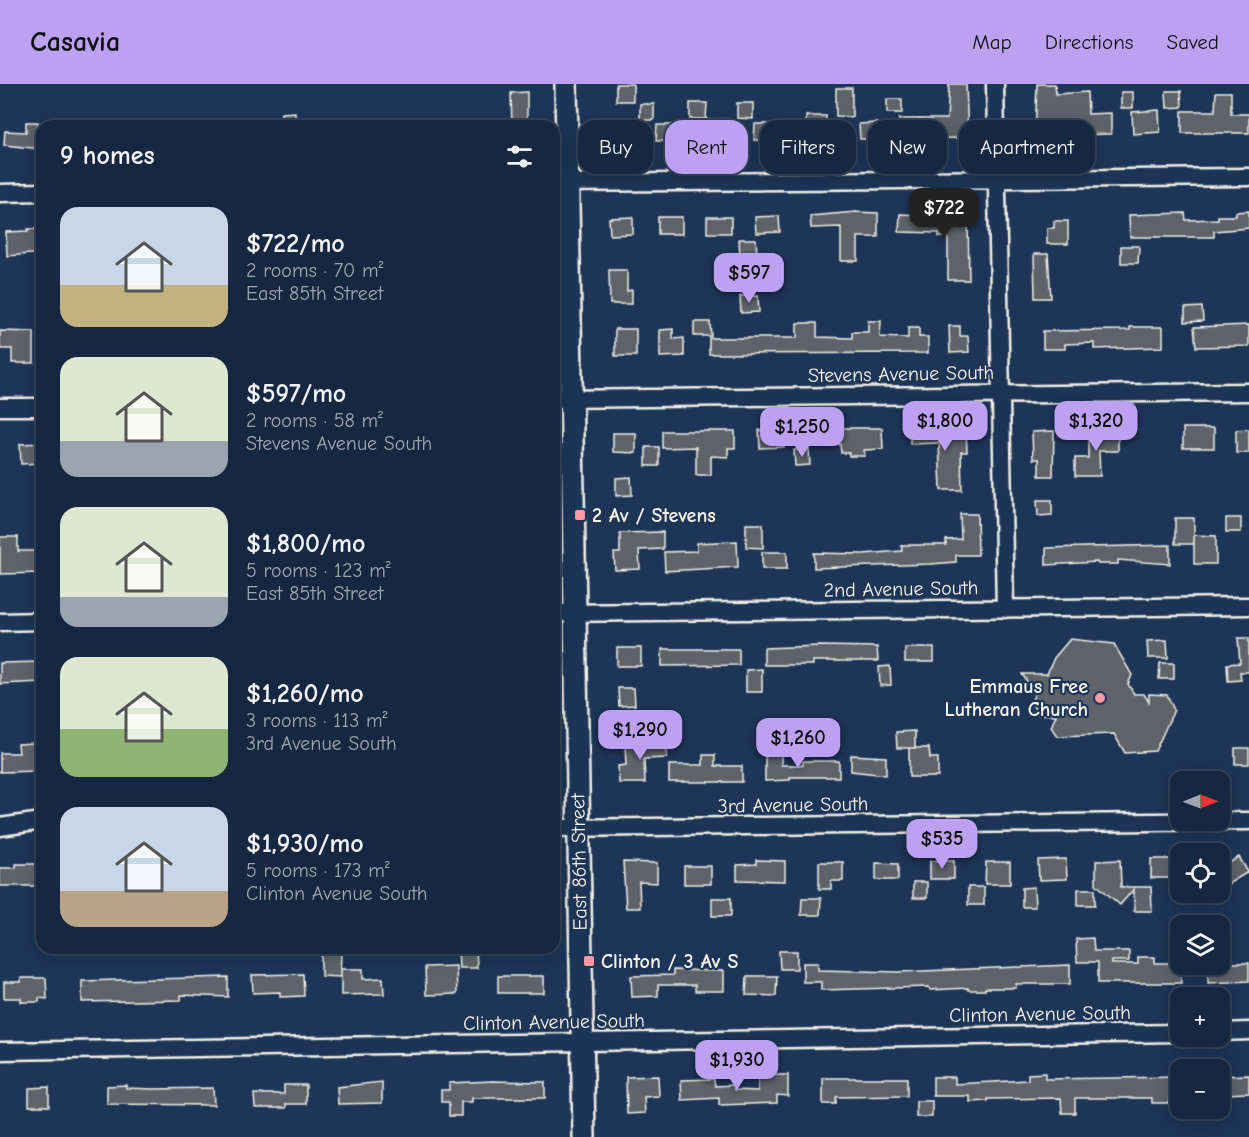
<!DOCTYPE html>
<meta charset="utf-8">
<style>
body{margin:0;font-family:"Comic Neue",sans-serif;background:#23344c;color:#f1f3f6;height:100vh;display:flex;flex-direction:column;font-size:22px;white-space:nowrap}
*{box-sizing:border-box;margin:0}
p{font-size:20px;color:#9ea6b1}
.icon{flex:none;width:33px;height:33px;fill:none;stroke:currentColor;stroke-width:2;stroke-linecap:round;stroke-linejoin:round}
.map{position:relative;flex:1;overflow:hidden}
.drawer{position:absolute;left:36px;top:36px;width:524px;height:834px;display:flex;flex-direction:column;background:#162841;border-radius:18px;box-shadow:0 3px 15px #0003,0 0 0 2px #35445a}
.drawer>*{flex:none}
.hud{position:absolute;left:578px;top:36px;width:570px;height:54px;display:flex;gap:12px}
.needle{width:39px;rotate:89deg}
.fabs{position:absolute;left:1170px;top:687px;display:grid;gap:12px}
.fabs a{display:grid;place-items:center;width:60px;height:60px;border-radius:12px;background:#162841;box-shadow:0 3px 15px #0003,0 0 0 2px #35445a;font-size:30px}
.price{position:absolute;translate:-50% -51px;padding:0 14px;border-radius:12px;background:#bca0f2;color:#111;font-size:20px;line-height:39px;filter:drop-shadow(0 2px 3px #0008)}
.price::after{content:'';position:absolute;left:50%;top:36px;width:18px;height:14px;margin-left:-9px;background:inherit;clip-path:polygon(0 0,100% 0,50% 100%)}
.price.on{background:#222;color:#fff}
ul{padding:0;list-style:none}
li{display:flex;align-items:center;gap:18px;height:150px;padding:0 24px}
li span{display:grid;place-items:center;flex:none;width:168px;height:120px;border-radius:18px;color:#555}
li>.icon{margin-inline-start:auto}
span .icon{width:72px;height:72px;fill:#fffc;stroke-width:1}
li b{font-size:26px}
h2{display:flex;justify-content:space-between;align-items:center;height:72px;padding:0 24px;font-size:26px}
.chip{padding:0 21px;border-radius:18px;background:#162841;box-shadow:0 3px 15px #0003,0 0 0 2px #35445a;font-size:21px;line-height:54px}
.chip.on{background:#bca0f2;color:#111}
header{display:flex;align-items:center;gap:36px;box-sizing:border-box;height:84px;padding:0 30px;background:#bca0f2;color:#111}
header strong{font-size:28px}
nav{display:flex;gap:33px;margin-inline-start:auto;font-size:21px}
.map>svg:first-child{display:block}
</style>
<header>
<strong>Casavia</strong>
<nav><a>Map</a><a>Directions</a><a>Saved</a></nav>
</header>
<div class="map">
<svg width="1249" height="1053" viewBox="0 0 1249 1053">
<rect width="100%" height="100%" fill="#1d3557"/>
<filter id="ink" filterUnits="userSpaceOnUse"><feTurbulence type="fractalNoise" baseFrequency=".0167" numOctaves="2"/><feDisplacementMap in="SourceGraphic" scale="12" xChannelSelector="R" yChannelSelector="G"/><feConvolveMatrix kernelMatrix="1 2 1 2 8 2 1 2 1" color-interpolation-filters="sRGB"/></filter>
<g filter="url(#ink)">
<path fill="#5d6469" stroke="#f4f1e8" stroke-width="1.5" d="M616 0H633V17H616Z
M949 0H966L968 54 900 55 899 35H947Z
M1037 0H1055L1056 10 1087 8 1088 30 1111 29V50L1035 52Z
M836 4H852V33L836 32Z
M1166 7H1181L1182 23 1167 24Z
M527 8V42H512L511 9Z
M1121 8H1133V24H1121Z
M1216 8H1231V30H1249V49H1182V27H1215Z
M887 15H902V29H887Z
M690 19H707L706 35H690Z
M737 19H753V35L737 34Z
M640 20H654V36H640Z
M1159 26 1160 48 1133 50 1132 28Z
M295 28V42H281V29Z
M806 32H826V56H806Z
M728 35 729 56 705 57 704 36Z
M26 38H38V46H42V65L4 61 5 47 26 48Z
M877 39V55H860L859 40Z
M631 40 632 58 606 59 605 41Z
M755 40H778V57L754 56Z
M657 41H680V57H656Z
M1249 127V144L1214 147V153H1130L1129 131 1185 129 1186 136 1218 135V132H1236V128Z
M856 128 878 129V153H858V177H841V143L811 144 810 132Z
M900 130 968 133 969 196H948V153H939V149L899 148Z
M779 132 780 148 756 149 755 133Z
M633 133V150L610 151 609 134Z
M658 133H682V150H658Z
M707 133H731V149H707Z
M1054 137H1068V160H1047V144H1054Z
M28 145H42V169L7 172 6 148 28 147Z
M739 155H756L757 171 740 172Z
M1121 162H1139L1138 179H1121Z
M1034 170H1048L1051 214H1035Z
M609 186H627V207L632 206V220H610Z
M740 212H758L759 228 741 229Z
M1202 223 1203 237 1185 238V224Z
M868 237H881L880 253 908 254V244H919V253H928V269L709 270V254H797V239H817V253L852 254V248H868Z
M694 238H710L711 252H694Z
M1249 241V262L1196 263 1194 243Z
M949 242H960V252H968L969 268 950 269Z
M1130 243H1163V263L1094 265V259L1065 260V265H1043V247L1130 246Z
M615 245H636V272H615Z
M673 245V255L684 254V272L660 273V246Z
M0 247 34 248V279H12V265H0Z
M815 344H882L883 365 864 366 865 372H849V369H841L840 360 816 361Z
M910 344H966L967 368H961L962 406H941L939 359 910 360Z
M1183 344H1214V364H1183Z
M1249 345V369H1236V346Z
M759 346H783L784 363 760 364Z
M1118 346V367H1099L1100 392H1075V374H1088V347Z
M662 347H735V364H728V373L711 372V391H696V363L662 364Z
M1054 347 1053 392H1039V375H1033L1032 348Z
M613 349H636V369L613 368Z
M42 359V379L21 380 20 360Z
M646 363H659V382H646Z
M809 365 810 381 795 382 794 366Z
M631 393 632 411 616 412V394Z
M1037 416H1052V431L1038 432Z
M960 430H977L978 471H956V478L931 480 814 484V469L863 470 902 467 901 461H946V456L961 455Z
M1175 434H1194V460H1175Z
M1226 434H1241V448H1226Z
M746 440H763V464L746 463Z
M663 448V465L639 466 640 485 615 486 614 469H620V449Z
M1194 451 1216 452V480H1194Z
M0 453H18V467H42V489L0 490Z
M737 457 738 483 665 487 664 468 697 467V459Z
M1170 461V480L1118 476V480H1098L1097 478 1046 481V464Z
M762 468H787V485H762Z
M1238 554H1249V588H1240L1241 596 1228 597 1227 580 1240 579Z
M1070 555 1114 560 1132 591 1128 600 1134 610H1144L1149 618V610L1167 611 1174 626 1155 667 1125 669 1114 650 1057 652 1051 643 1056 631 1037 630 1031 617 1035 610 1022 590H1047L1054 574Z
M1167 556 1168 574H1148L1147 557Z
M820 562 877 563 878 577H813V581H764V564Z
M617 564H641V582H617Z
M905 564H934V578H905Z
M662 565H739V581L662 582Z
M42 578V598L0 600V579Z
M1160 579H1174V595H1159Z
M890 582 891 601 880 602 879 583Z
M762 585V608H746V586Z
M618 604H634L635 621 619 622Z
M915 647V664H897L896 648Z
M35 659V665L42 664V687L0 688V669H19L18 660Z
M667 659V674L644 675 645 699H619L618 682 626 681 625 661Z
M909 664H929L930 674H938V693H909Z
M1235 664H1249V680H1235Z
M765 669H781V681H803V677H839V693H790V696L765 697Z
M703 671H715V682H742V698H669V681H703Z
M851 671 886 673V691L851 687Z
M1239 773 1248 788 1220 805V784Z
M1066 775 1067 795 1039 796 1038 776Z
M1151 775H1176V794H1151Z
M756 776 785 777V797L737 796V781L756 780Z
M1120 776 1121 803H1151L1152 827H1134V805L1120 821 1096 800V777Z
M930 777H954V795H930Z
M623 778 657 779V799L639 798 640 824H626Z
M819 778H843V797H831V805H819Z
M986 778H1010V800H985Z
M876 779 898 780V796H876Z
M16 780H42V802H0V784H16Z
M684 782H711V800H684Z
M913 798H927V814H913Z
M968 803H984V821H968Z
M1034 803 1035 823H1022V804Z
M1078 805H1095V821H1078Z
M712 814H731V832H712Z
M802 814H821L820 831H801Z
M1093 854 1094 867H1129V877H1112V880H1138V873H1155V879H1180L1181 899H1098V878H1077L1076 855Z
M458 864H476L477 884H459Z
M779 867H797V885H780Z
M321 869H341L340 893 321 892Z
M803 879H818V886L899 888 1070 881V900H1016V904H985V906H968V904L930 906 929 903 821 906V898H803Z
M1220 879H1249V897L1208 899V880Z
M456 882 457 910 426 911 425 883Z
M341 885H363V895L383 894 384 910 341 911Z
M673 886 724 887V907H695V901H658V912L632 913 631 892 673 891Z
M303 890 304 912 280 913V908L253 909 252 891Z
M498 892H544V909H498Z
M747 892H777L776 912 746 911Z
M228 893V913L181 911V916L82 918V897Z
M21 894H46L47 915 39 914V918H21V914H4V898H21Z
M1045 989V995L1180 993V1013H1170V1019H1152V1014H1075V1029H1062L1061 1014 988 1015V1017L970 1018V1012H933V993H955V1000L1028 996V990Z
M758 991H788V1012L777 1011V1019L719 1021V1014L682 1016 681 996 714 995 715 1002 734 1001V1006L758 1007Z
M1249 991V1009L1223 1010V1004H1220V992Z
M658 992 659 1012 644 1013 645 1029 627 1030 626 993Z
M823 994H907V1012L836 1013V1020H823Z
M492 997 545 998V1014H472V1018H461V1032H449V1018H441V1006H449V999Z
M382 998V1019L338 1020 337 1003Z
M126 1001V1004L152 1005 213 1004 214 1021 107 1020V1002Z
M284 1001H306V1020H286V1024H255L254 1010H284Z
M49 1003V1022H29V1004Z
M916 1017H932V1033H916Z"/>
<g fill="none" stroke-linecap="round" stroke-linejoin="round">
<g stroke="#f4f1e8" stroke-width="21">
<path id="minor" d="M995 0 1005 525
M554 99 1249 93
M0 109 42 108
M554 315 1249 308
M0 323H42
M554 529 1249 522
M0 538 42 537
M0 743 42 737
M554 744 1249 737
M1220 948 1249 947
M0 967 1180 949"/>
</g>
<g stroke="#f4f1e8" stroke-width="26">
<path id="tertiary" d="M566 0 584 1053"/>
</g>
<use href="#minor" stroke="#1d3557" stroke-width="16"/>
<use href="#tertiary" stroke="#1d3557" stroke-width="21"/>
</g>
</g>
<g fill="#ff9aa2" stroke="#1d3557" stroke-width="2">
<rect x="574" y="425" width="12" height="12" rx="3"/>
<circle cx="1100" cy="614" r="6"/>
<rect x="583" y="871" width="12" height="12" rx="3"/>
</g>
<g text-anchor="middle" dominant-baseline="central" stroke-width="4.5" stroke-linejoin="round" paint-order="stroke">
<g font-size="20" fill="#f4f1e8" stroke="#1d3557">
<text transform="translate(901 290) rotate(-1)">Stevens Avenue South</text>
<text transform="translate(901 505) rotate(-1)">2nd Avenue South</text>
<text transform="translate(793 721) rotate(-1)">3rd Avenue South</text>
<text transform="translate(579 778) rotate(-91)">East 86th Street</text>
<text transform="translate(1040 930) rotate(-1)">Clinton Avenue South</text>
<text transform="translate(554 938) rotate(-1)">Clinton Avenue South</text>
</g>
<g font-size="20" font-weight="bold" fill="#f4f1e8" stroke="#1d3557" text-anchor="start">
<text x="592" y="431">2 Av / Stevens</text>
<text x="1088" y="602" text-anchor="end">Emmaus Free<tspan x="1088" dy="23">Lutheran Church</tspan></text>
<text x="601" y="877">Clinton / 3 Av S</text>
</g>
</g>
</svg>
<div class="fabs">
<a><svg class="needle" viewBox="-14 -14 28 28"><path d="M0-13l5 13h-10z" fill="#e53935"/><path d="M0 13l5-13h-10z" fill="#9ea6b1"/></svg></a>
<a><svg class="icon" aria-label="locate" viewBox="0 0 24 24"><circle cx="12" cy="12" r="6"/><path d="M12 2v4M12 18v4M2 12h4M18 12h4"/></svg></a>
<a><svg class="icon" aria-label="layers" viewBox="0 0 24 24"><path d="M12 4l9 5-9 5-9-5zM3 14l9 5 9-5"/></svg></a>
<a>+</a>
<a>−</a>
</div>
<b class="price on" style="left:944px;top:155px">$722</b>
<b class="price" style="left:749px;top:220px">$597</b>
<b class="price" style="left:945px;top:368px">$1,800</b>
<b class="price" style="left:1096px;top:368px">$1,320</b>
<b class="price" style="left:802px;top:374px">$1,250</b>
<b class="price" style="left:640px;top:677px">$1,290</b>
<b class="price" style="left:798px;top:685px">$1,260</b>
<b class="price" style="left:942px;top:786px">$535</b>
<b class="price" style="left:737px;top:1007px">$1,930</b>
<div class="hud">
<a class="chip">Buy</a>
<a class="chip on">Rent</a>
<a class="chip">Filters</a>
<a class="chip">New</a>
<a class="chip">Apartment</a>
</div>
<section class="drawer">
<h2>9 homes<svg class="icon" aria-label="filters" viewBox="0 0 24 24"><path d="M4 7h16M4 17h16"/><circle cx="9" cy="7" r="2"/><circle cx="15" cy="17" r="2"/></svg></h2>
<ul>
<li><span style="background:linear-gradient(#c9d6e8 65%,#c2b280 0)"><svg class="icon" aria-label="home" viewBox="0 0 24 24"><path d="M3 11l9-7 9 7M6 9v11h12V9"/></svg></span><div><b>$722/mo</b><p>2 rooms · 70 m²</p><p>East 85th Street</p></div></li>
<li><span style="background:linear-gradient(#dfe7d0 70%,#9aa5b1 0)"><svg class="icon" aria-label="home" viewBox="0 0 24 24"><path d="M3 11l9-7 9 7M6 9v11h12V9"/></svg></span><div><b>$597/mo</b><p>2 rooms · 58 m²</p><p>Stevens Avenue South</p></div></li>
<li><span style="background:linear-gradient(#dfe7d0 75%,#9aa5b1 0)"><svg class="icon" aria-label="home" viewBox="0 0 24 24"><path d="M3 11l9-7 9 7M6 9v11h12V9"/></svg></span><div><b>$1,800/mo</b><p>5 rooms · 123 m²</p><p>East 85th Street</p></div></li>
<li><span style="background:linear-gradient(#dfe7d0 60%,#8fb573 0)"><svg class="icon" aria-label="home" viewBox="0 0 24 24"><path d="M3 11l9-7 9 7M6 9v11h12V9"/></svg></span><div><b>$1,260/mo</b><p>3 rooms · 113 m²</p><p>3rd Avenue South</p></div></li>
<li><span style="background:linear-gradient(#c9d6e8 70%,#b9a48a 0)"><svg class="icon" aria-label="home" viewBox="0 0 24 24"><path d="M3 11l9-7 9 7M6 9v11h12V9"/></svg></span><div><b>$1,930/mo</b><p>5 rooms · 173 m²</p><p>Clinton Avenue South</p></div></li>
</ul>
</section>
</div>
